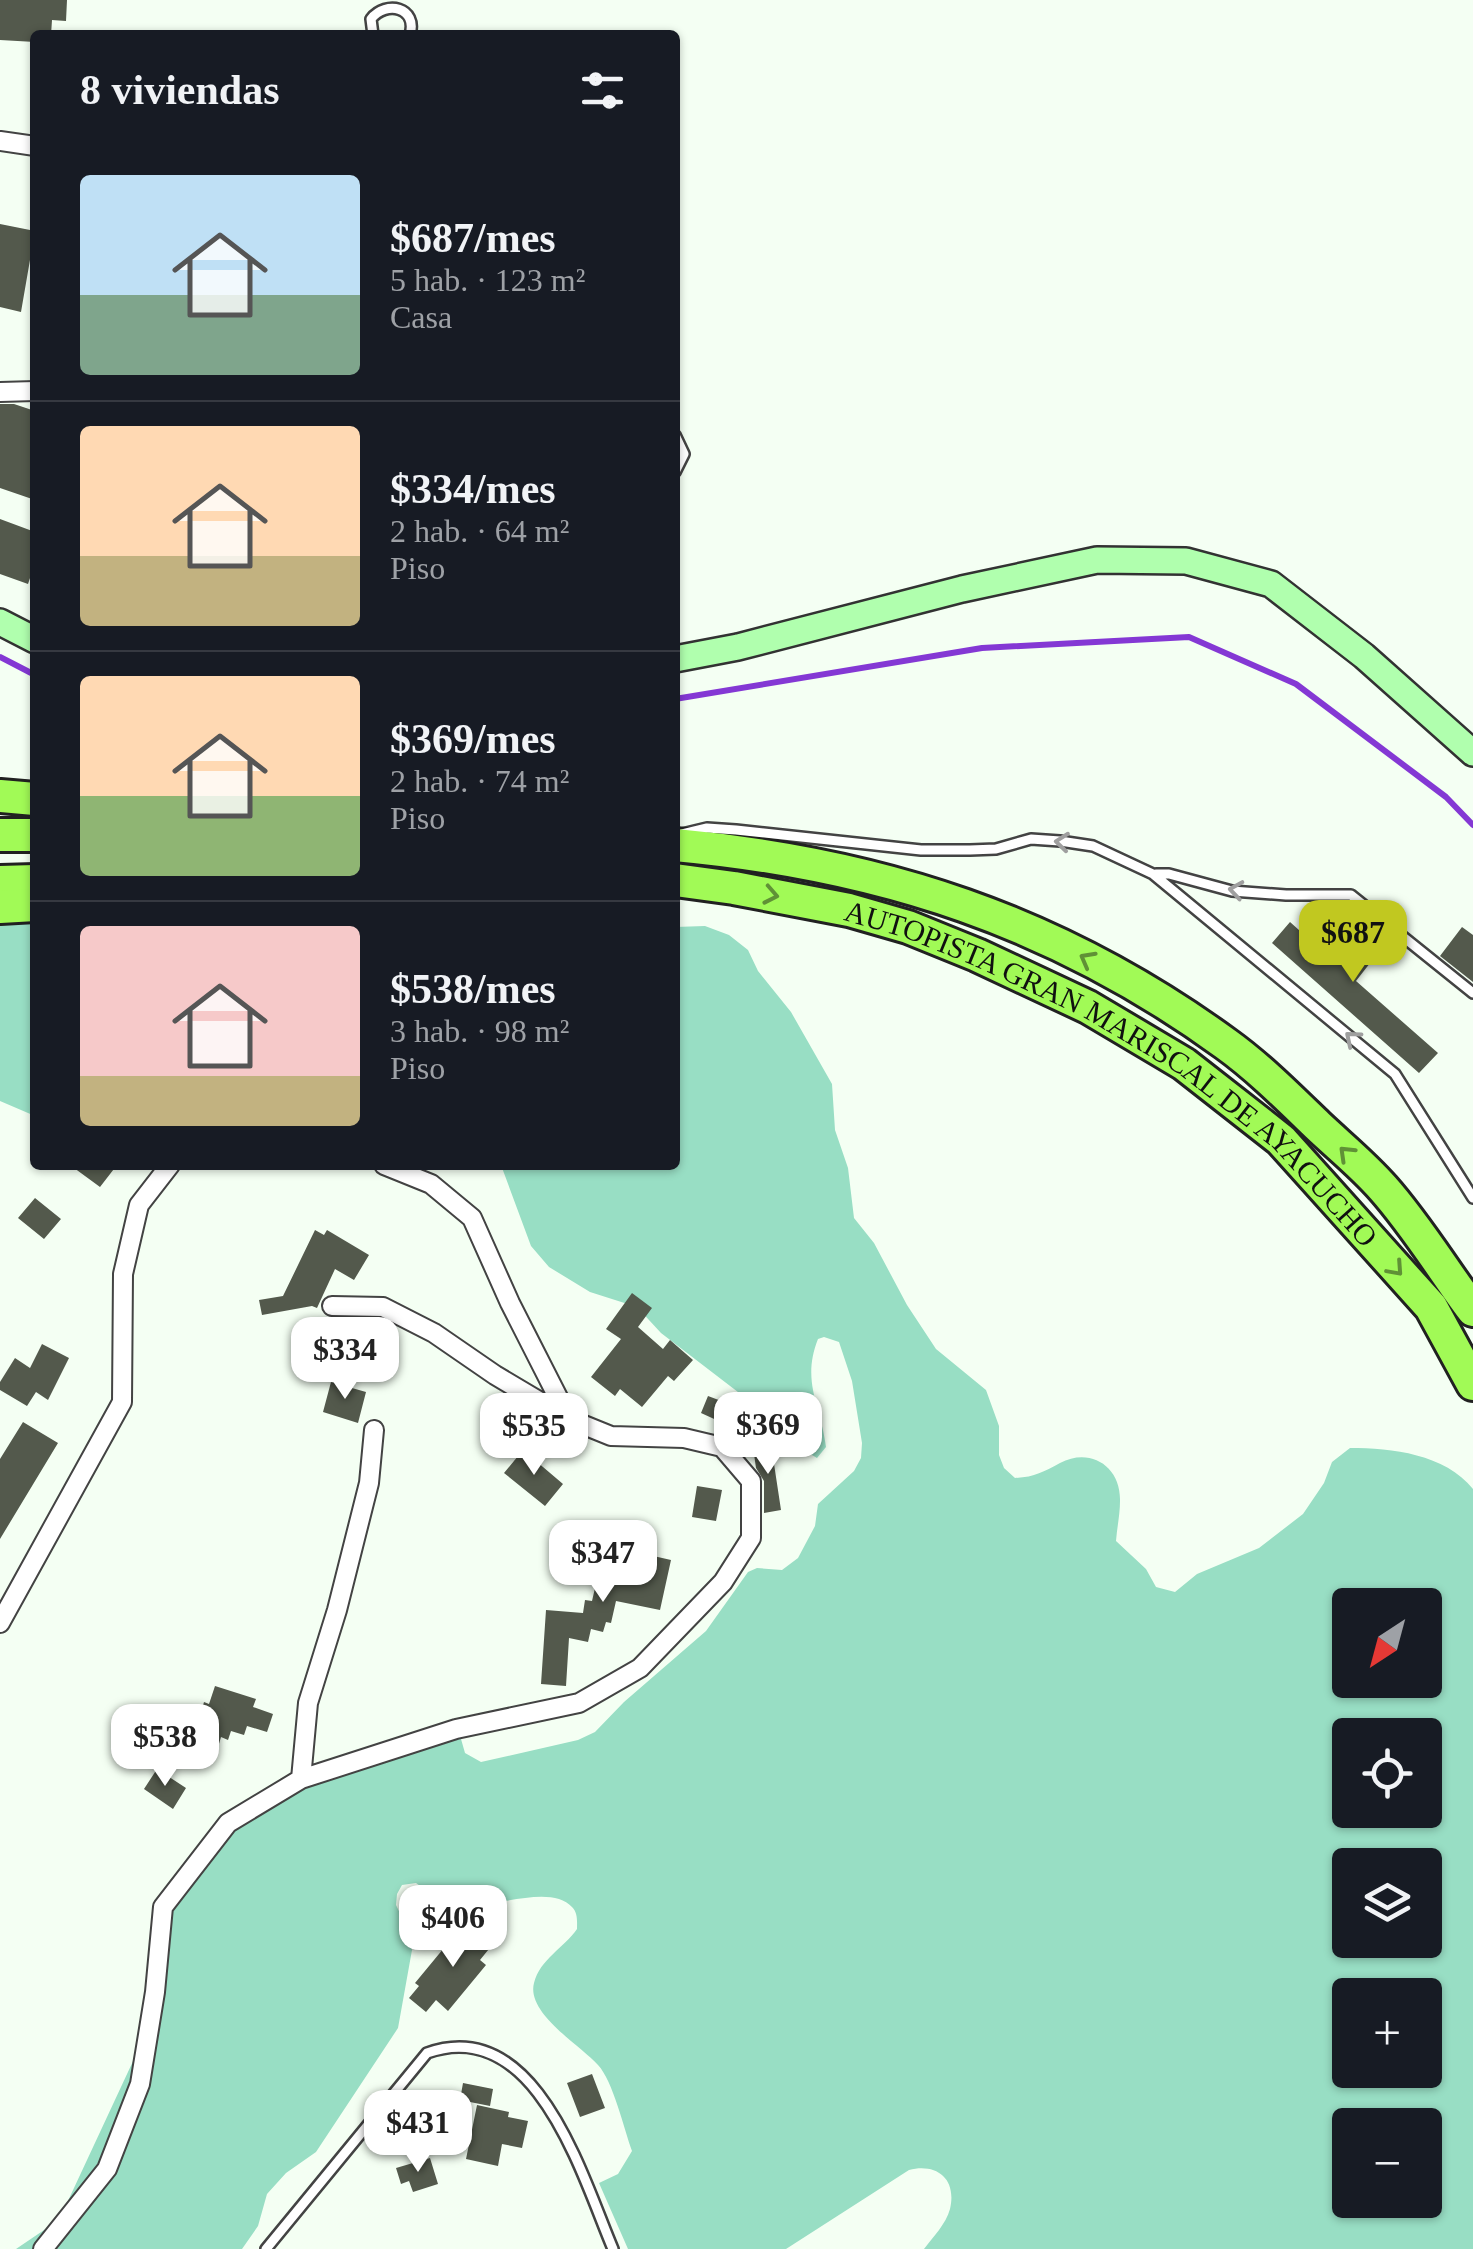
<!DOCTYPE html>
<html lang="es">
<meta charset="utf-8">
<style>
body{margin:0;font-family:"Times New Roman",serif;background:#242831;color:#f1f3f6;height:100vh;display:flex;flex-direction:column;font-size:38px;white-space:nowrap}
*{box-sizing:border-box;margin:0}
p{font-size:32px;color:#9ea1a6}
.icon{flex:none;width:55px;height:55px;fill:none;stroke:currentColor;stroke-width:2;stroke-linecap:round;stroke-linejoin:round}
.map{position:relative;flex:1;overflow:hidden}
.drawer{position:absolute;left:30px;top:30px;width:650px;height:1140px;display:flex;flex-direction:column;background:#171b24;border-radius:10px;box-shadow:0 2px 8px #0004}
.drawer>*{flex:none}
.needle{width:65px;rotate:216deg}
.fabs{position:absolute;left:1332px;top:1588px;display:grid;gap:20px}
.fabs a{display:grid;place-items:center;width:110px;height:110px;border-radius:10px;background:#171b24;box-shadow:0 2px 8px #0004;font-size:50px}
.price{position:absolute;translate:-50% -85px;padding:0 22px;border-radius:20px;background:#fff;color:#222;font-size:32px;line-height:65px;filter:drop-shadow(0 2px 5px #0008)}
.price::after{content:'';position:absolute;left:50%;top:60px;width:30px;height:22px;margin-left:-15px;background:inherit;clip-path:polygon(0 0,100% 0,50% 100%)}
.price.selected{background:#c1c820;color:#111}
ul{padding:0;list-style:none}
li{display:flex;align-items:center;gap:30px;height:250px;padding:0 50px}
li+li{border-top:2px solid #363941}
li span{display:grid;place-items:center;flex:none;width:280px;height:200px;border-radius:10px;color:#555}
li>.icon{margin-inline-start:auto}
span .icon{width:120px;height:120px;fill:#fffc;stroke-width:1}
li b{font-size:42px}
h2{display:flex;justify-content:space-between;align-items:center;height:120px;padding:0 50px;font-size:42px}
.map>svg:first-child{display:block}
</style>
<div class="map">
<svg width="1473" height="2249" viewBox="0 0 1473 2249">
<rect width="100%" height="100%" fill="#f4fff3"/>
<path fill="#98dec4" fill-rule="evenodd" d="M35 919V1116L0 1101V920Z
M705 926 729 935 748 950 758 971 791 1012 832 1084 835 1130 848 1168 854 1218 874 1243 907 1305 936 1349 986 1390 999 1426V1455L1004 1468 1015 1478C1035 1477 1043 1472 1060 1463 1090 1447 1121 1466 1120 1501 1120 1514 1117 1528 1116 1541L1146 1569 1156 1587 1175 1592 1197 1574 1259 1548 1303 1514 1324 1483 1332 1462 1350 1448C1392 1448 1445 1454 1473 1489V2249H924C933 2237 946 2224 950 2209 957 2179 937 2163 909 2170L786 2249H628L599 2183 618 2174 632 2151C624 2129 613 2081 598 2065 580 2045 526 2013 534 1983 540 1959 564 1948 577 1929 577 1921 578 1913 572 1907 550 1882 484 1911 456 1907 440 1905 429 1892 416 1883L402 1885 397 1894 396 1905 408 1930 412 1950 398 2028 316 2152 286 2173 267 2194 258 2226 242 2249H16L47 2228 67 2203 141 2044 164 1918 176 1891 263 1797 453 1732 461 1739 465 1753 481 1762 578 1740 595 1732 624 1702 706 1631 748 1572 757 1568 782 1570 798 1558 815 1526 818 1504 854 1471 861 1458 862 1443 852 1381 839 1342 824 1337 818 1339C801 1382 821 1406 826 1447L817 1458 802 1449 768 1415 661 1333 637 1307 590 1292 549 1267 531 1246 501 1165H675V927ZM1350 1605H1425V1680H1350ZM1350 1735H1425V1810H1350ZM1350 1865H1425V1940H1350ZM1350 1995H1425V2070H1350ZM1350 2125H1425V2200H1350Z"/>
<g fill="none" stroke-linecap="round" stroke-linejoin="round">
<path stroke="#8438d4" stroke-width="6" d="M0 657 35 675
M675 699 982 648 1189 637 1296 684 1446 797 1473 825"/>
</g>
<path fill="#53594c" d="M0 0H67L66 21 52 20 51 35H35V42L0 40Z
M0 224 35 231 21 312 0 307Z
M0 404H14L35 411V500L0 488Z
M0 519 35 532V563L28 584 0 574Z
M1342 918 1381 949 1356 981 1438 1053 1419 1073 1272 943 1290 922 1318 947Z
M1462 927 1473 935V982L1440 956Z
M70 1165H117L100 1187Z
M35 1198 61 1219 44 1239 18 1218Z
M315 1230 324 1235 327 1230 369 1255 354 1280 335 1269 317 1308 312 1306 262 1315 259 1300 283 1296Z
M632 1293 652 1308 638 1327 663 1349 670 1340 693 1360 674 1381 668 1376 642 1407 620 1389 615 1396 591 1377 621 1339 606 1329Z
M42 1344 69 1358 48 1400 36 1392 27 1406 0 1390V1382L15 1358 30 1368Z
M331 1382 366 1392 358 1423 323 1412Z
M708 1396 732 1405 766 1424 748 1441 723 1423 701 1413Z
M23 1422 58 1443 0 1539V1459Z
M771 1444 781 1510 764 1513V1481L756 1468 753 1447Z
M523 1450 563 1484 545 1506 504 1473Z
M697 1486 722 1490 716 1521 692 1517Z
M605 1545 671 1560 660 1610 616 1601 611 1623 606 1622 603 1632 591 1629 588 1642 569 1638 566 1686 541 1684 546 1610 583 1613 585 1600 592 1601Z
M215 1686 256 1699 253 1707 273 1714 267 1732 247 1726 244 1735 231 1731 228 1740 221 1737 216 1754 194 1747 191 1756 164 1748 171 1725 195 1732 204 1702 209 1704Z
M157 1769 186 1788 173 1809 144 1789Z
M477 1922 497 1939 480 1960 486 1965 448 2011 436 2000 426 2012 409 1998 419 1986 415 1983 453 1937 460 1943Z
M592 2074 605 2108 580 2117 567 2083Z
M463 2083 493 2089 490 2106 460 2100Z
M477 2105 509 2112 508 2117 528 2121 522 2148 502 2144 498 2166 466 2159Z
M430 2158 438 2184 413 2192 409 2181 401 2184 396 2168Z"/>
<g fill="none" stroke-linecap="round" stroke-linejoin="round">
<g stroke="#434343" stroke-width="14">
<path id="service" d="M373 35 371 19C386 0 418 7 410 35
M675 435 684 454 675 472
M682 834 707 828 736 830 921 850H970L996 849 1031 839 1060 841 1093 846 1153 874 1395 1074 1473 1198
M1156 874H1169L1232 891 1286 895H1351L1473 993
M266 2249 427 2053C536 2014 582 2176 613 2249"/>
</g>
<g stroke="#434343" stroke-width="22">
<path id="minor" d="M0 141 35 146
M0 392 35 391
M332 1306 383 1307 434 1333 495 1375 569 1419
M0 1623 122 1402 123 1274 139 1205 170 1165
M301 1779 308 1703 337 1610 369 1483 374 1430
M43 2249 107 2169 140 2084 155 1992 163 1907 228 1823 301 1779 456 1729 579 1703 640 1668 723 1582 751 1538V1481L722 1447 684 1438 611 1436 569 1419 510 1303 472 1218 431 1184 384 1165"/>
</g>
<g stroke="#323232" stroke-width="30">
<path id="secondary" d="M0 622 35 640
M675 659 738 647 962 589 1097 560 1186 561 1271 584 1364 656 1473 753"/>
</g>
<g stroke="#212121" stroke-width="38">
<g id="motorway">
<path d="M0 796 35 799"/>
<path d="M0 835H35"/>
<path d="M675 845C881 864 1057 921 1226 1044 1258 1067 1288 1097 1317 1125 1338 1145 1363 1165 1383 1188 1416 1225 1443 1270 1473 1310"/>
<path id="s1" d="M675 880 734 888 849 910 908 927 977 955 1088 1007 1184 1064 1281 1140 1431 1307 1473 1384"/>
<path d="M0 882 35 881"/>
<path d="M0 907 35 905"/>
</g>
</g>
<use href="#service" stroke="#fff" stroke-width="9"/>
<use href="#minor" stroke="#fff" stroke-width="18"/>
<use href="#secondary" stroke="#b0ffae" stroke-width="25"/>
<use href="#motorway" stroke="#a1fa56" stroke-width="32"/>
</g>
<defs><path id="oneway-chevron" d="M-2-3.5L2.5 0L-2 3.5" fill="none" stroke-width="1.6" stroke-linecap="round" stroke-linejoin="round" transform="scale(2.5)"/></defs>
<g stroke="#9f9f9f">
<use href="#oneway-chevron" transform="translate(1062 842) rotate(-174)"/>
<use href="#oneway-chevron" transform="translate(1236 890) rotate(-171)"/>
<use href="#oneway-chevron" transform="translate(1352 1038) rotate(-140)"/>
</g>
<g stroke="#609136">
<use href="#oneway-chevron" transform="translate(771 895) rotate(11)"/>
<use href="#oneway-chevron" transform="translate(1087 959) rotate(-151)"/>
<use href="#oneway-chevron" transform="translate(1346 1153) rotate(-136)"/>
<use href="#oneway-chevron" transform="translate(1396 1269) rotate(48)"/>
</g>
<g text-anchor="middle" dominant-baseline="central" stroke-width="10" stroke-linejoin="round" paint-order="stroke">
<g font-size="30" fill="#101010" stroke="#fff">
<text stroke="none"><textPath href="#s1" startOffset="490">AUTOPISTA GRAN MARISCAL DE AYACUCHO</textPath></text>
</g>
</g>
</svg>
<div class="fabs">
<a><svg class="needle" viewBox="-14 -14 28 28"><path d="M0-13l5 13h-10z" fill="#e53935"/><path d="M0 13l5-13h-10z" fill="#9ea1a6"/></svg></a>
<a><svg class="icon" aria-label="locate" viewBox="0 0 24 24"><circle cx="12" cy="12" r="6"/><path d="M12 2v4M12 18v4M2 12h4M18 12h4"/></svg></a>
<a><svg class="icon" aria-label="layers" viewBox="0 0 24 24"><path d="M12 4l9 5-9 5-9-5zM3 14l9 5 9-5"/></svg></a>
<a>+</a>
<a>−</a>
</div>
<b class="price selected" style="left:1353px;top:985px">$687</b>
<b class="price" style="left:345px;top:1402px">$334</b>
<b class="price" style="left:768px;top:1477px">$369</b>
<b class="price" style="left:534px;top:1478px">$535</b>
<b class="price" style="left:603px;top:1605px">$347</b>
<b class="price" style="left:165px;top:1789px">$538</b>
<b class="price" style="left:453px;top:1970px">$406</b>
<b class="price" style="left:418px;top:2175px">$431</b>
<section class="drawer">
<h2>8 viviendas<svg class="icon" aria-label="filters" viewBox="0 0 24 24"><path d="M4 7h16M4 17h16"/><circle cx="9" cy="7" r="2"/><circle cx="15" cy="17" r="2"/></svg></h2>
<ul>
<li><span style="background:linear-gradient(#bfe0f5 60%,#7fa58c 0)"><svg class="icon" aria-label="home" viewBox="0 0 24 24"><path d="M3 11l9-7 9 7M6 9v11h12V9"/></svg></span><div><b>$687/mes</b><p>5 hab. · 123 m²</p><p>Casa</p></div></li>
<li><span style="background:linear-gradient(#ffd9b3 65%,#c2b280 0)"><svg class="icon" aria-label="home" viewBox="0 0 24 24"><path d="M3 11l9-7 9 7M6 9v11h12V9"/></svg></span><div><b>$334/mes</b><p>2 hab. · 64 m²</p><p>Piso</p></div></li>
<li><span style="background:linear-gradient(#ffd9b3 60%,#8fb573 0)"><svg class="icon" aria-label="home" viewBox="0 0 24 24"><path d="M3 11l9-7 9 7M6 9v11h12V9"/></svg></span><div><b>$369/mes</b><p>2 hab. · 74 m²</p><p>Piso</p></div></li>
<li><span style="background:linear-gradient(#f6c9c9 75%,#c2b280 0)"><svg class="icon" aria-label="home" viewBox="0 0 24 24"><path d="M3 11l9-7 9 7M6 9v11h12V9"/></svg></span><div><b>$538/mes</b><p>3 hab. · 98 m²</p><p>Piso</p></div></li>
</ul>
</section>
</div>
